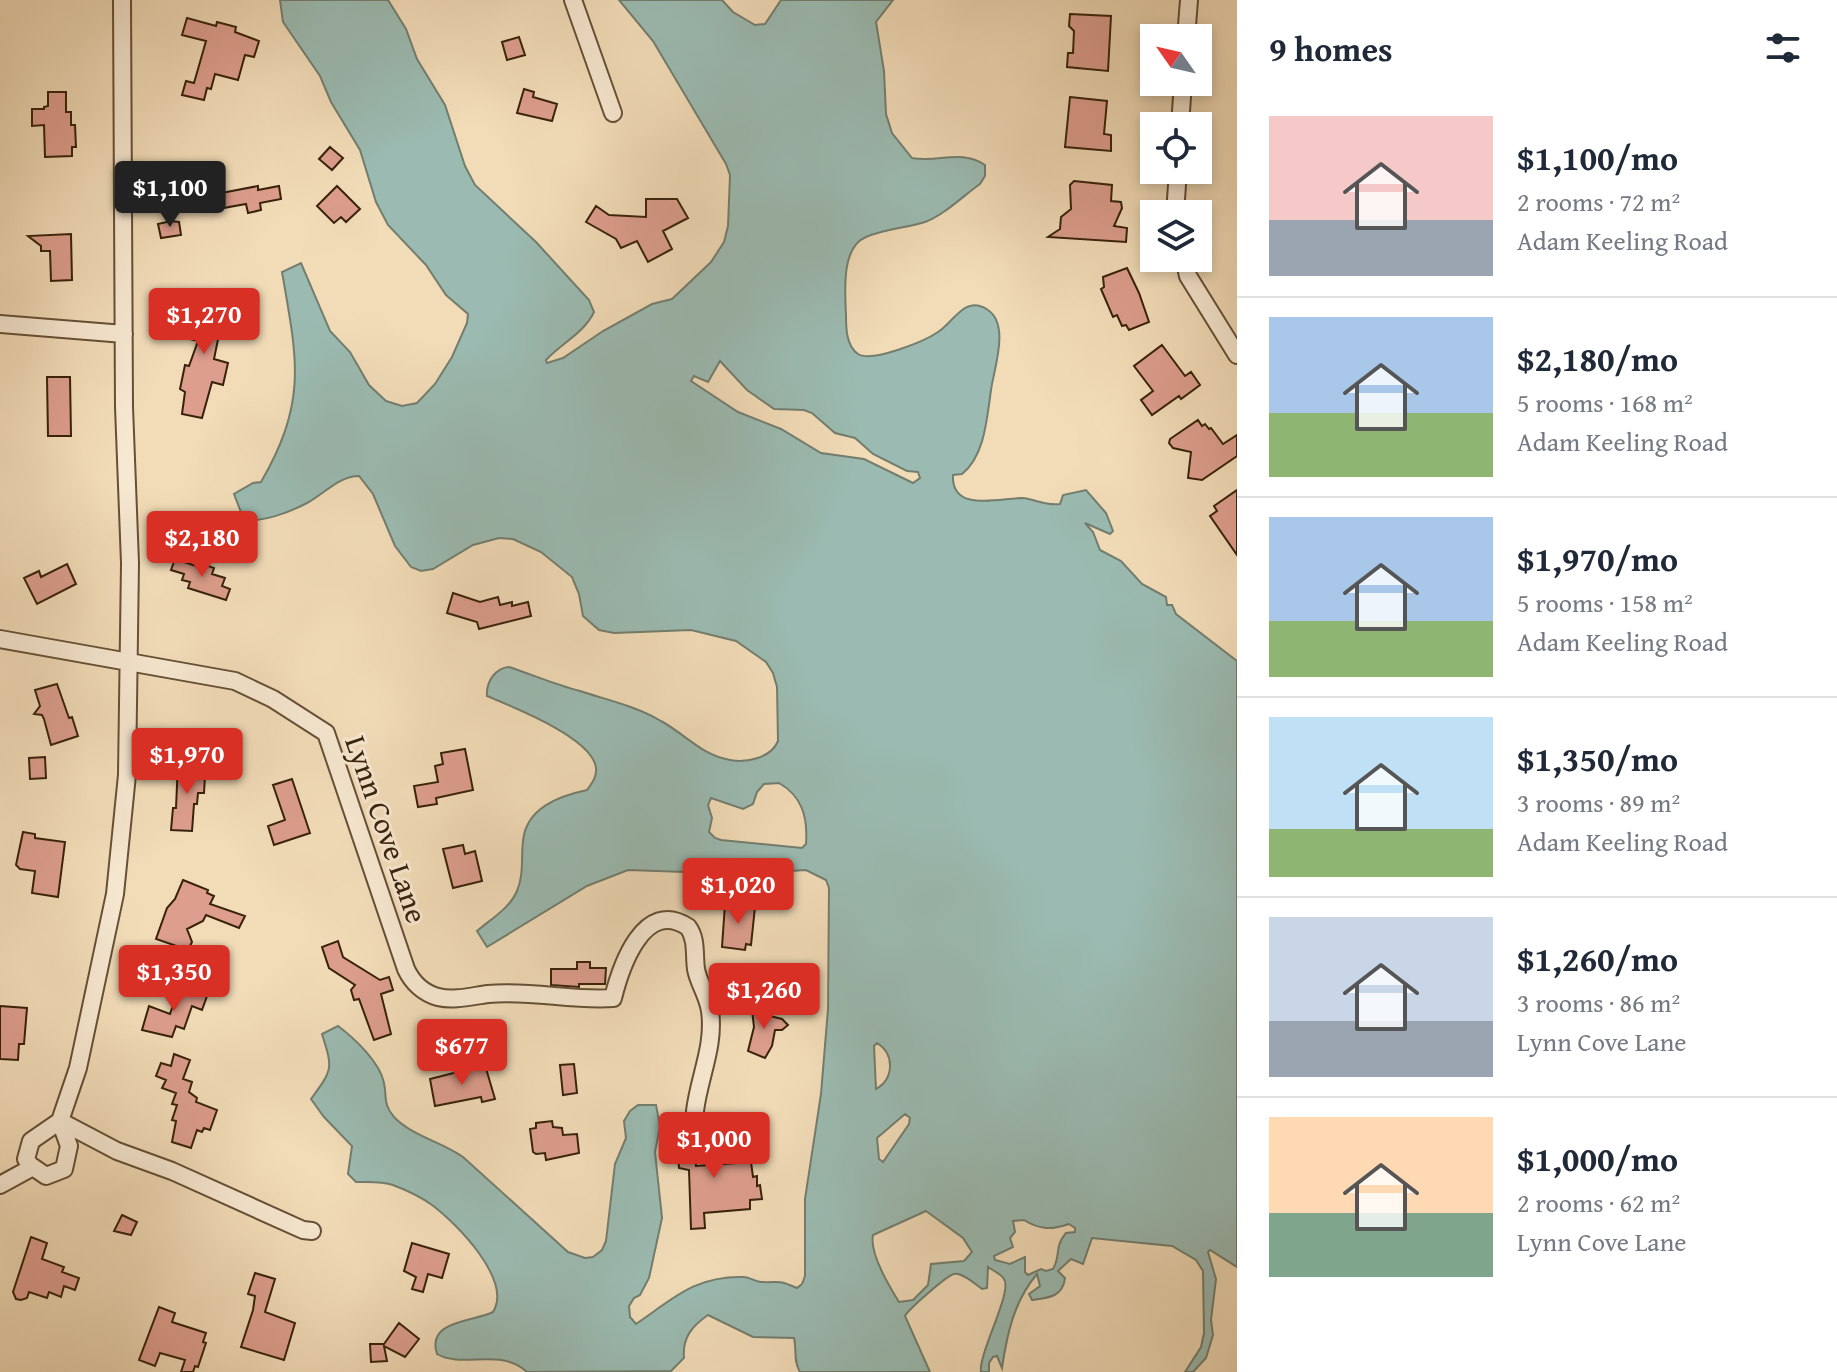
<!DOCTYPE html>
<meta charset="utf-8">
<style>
body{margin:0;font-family:"Gentium Book Plus",serif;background:#f2f2f3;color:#1f2937;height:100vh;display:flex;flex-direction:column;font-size:30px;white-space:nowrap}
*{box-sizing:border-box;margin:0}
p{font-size:26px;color:#747a83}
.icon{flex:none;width:44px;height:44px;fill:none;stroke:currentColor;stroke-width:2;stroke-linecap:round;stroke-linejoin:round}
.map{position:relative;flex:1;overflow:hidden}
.sheet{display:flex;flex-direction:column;background:#fff;width:600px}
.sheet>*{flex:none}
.needle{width:52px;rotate:304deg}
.buttons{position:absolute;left:1140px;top:24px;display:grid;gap:16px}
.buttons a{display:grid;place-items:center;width:72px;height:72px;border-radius:0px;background:#fff;box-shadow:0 4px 12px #0003;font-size:40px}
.price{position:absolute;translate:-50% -68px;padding:0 18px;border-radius:8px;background:#d93025;color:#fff;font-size:26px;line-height:52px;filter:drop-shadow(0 2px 4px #0008)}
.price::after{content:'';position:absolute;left:50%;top:48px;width:24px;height:18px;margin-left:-12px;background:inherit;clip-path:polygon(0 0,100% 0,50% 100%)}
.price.active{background:#222;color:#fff}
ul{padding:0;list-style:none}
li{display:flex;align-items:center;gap:24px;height:200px;padding:0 32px}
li+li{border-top:2px solid #e0e1e3}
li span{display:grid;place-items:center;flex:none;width:224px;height:160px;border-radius:0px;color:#555}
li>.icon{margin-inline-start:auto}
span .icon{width:96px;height:96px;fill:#fffc;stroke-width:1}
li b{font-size:34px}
h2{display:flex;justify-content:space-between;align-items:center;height:96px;padding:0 32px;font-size:34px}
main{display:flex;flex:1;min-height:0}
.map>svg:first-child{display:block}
</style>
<main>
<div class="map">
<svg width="1237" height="1372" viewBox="0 0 1237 1372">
<rect width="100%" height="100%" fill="#f2dcb8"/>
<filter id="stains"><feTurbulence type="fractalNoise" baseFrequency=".0025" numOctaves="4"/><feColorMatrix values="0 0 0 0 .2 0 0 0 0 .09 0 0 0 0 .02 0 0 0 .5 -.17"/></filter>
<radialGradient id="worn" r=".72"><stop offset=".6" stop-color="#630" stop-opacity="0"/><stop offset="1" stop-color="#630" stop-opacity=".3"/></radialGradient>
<path fill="#9bbbb2" stroke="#737e6f" stroke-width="2" fill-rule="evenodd" d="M280 0H388L406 29 417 59 445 105 465 166 475 185 536 242 589 300 594 312C584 333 562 343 546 360L547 363 563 358 603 331 652 304 672 299 711 262 724 242 728 226 730 175 726 164 653 41 619 0H722L733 12 755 25 765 24 781 0H893L876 22 884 71 886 114 892 133 912 158C938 163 961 149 985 165V176L980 184C963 196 944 215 925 222 906 228 884 229 866 237 841 247 845 292 846 315 846 327 846 346 858 354 872 363 925 341 938 332 954 322 965 294 988 310 1010 325 994 368 991 390 987 417 985 456 962 474L953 475C951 513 1000 498 1022 498 1036 499 1044 506 1060 504L1063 495 1086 490 1106 513 1113 531 1110 534 1085 523 1093 532 1100 550 1121 561 1142 584 1166 597 1167 605H1172L1176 614 1237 661V1267L1210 1250 1208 1252 1216 1279 1211 1320 1213 1335 1206 1358 1193 1372H1185L1201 1347 1204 1333 1203 1271 1196 1260 1172 1246 1092 1238 1083 1264 1071 1259 1058 1271 1065 1278C1063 1297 1048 1298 1032 1300L1029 1294 1040 1286 1037 1274C1014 1301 1007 1334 1002 1368L997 1356 993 1357 989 1363V1372H981C978 1354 1013 1292 1004 1279 1001 1274 992 1270 988 1267L987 1288 982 1289C975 1284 962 1272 954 1274 946 1276 908 1310 905 1316L930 1372H800C793 1360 797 1351 794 1338L753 1337 708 1315C692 1326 682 1338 684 1358L671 1371 527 1372C500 1347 463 1369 437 1354 426 1320 473 1322 493 1312 513 1280 456 1223 432 1205 421 1197 406 1190 393 1185 382 1181 367 1182 356 1182L348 1174 352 1146 324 1117 311 1099C333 1069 333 1069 322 1034L338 1026C354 1038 380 1062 384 1083 387 1098 383 1104 394 1117 412 1136 442 1142 463 1157L568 1252 585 1258 593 1257 602 1250 606 1241 615 1164 626 1138 624 1121 630 1111 638 1105H656L660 1126 655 1152 662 1218 649 1278 640 1295 634 1298 629 1306 630 1317 636 1324C673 1299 694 1276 743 1277 749 1277 754 1281 761 1282 781 1283 776 1279 797 1288L802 1284 805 1276V1199L821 1094 828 1009 829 888 826 880 806 870 743 874 628 870 587 886 487 947 477 931C491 919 510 908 517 891 524 875 521 857 523 841 526 808 559 796 587 790 592 783 597 777 596 768 593 738 513 707 487 696 486 682 495 668 509 667 533 675 556 685 580 691 607 700 636 706 661 721 685 734 701 755 730 760 747 763 771 758 778 741L777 687 773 673 766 662 736 641 691 630 614 633 599 630 583 616 579 594 572 577 541 552 513 539 499 538 473 545 433 569 421 571 411 567 395 546 373 494 359 476C339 476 324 494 307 503 290 512 264 522 244 520L234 494 253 483 261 482C308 401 297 359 282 272L301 263 330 331 350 352 369 385 386 401 402 406 417 403 435 384 452 357 467 323 468 314 446 295 426 265 388 225 376 202 360 150 331 102 320 76 283 22ZM720 361 747 390 774 409 804 410 812 413 835 433 855 438 873 454 907 471 918 472 920 478 913 483 864 459 821 453 781 429 738 412 691 381 694 376 708 382ZM779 783C802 796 808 817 806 844L802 848 721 840 715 838 709 832 712 818 708 805 711 798 743 809 753 804 757 792 764 784ZM877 1043C895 1054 894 1079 876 1089L874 1046ZM905 1114 910 1118 909 1124 883 1162 879 1159 877 1138ZM926 1211 963 1238 972 1252 964 1261 931 1264 928 1285 913 1300 899 1302C889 1286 869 1253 873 1235ZM1024 1220C1040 1230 1052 1230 1069 1224L1075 1228V1232L1066 1233C1054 1247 1061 1255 1053 1269L1046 1271 1041 1269 1028 1275 1025 1272V1257L1010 1264 995 1260 994 1256 1013 1247 1010 1238 1015 1232 1013 1221Z"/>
<path fill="#dd9e8d" stroke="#38220b" stroke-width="2" d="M1070 14 1111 16 1108 71 1067 67 1068 53H1073L1074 31 1069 26Z
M187 18 216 26 217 22 236 27 235 32 259 41 254 57 245 55 238 80 215 74 211 89 207 88 204 100 182 95 186 81 194 83 206 41 182 35Z
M519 37 525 55 507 60 502 42Z
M524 89 534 92 533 97 557 104 552 121 517 113Z
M48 92H66V112H71V125H75L76 147H72V156L45 157 44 125 32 126V109H44V107L48 106Z
M1070 97 1107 101 1104 134 1111 135V151L1065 147Z
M330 147 343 158 332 170 319 159Z
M1074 181 1112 185 1111 201 1121 202 1122 208 1114 226 1127 228 1126 242 1048 237 1060 229 1061 217 1071 209 1070 185Z
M258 186V190L279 186 281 199 260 203 261 210 248 213 246 204 218 209 216 194Z
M337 186 360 209 346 222 341 217 334 223 317 206Z
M646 199H677L688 218 663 231 672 249 648 262 637 241 621 248 616 239 586 222 596 206 609 215 646 217Z
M171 221 179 222 181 235 161 238 158 224Z
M71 234 72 280 51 281 50 251H41V246L28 236Z
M1127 268 1139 293 1149 322 1129 330 1126 325 1122 326 1117 315 1113 317 1101 289 1104 287 1103 277Z
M200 294 226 300 214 359 228 363 223 385 212 382 202 418 182 414 185 392 180 389 185 365 189 366 198 341 186 338 189 322 194 323Z
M1162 345 1185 376 1191 372 1200 385 1181 399 1179 396 1152 415 1141 400 1153 391 1134 366Z
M47 377H70L71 436H48Z
M1198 420 1202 426 1205 424 1209 429 1211 428 1223 444 1237 435V456L1202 480 1188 478 1191 452 1173 448 1169 443 1170 439Z
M1237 490V555L1210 516 1217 511 1214 506Z
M175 559 202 568 203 564 214 568 212 574 225 578 222 586 230 589 226 600 188 588 190 582 182 580 184 574 171 570Z
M67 564 76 584 37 604 24 578 39 571 41 577Z
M453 593 480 602 498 597 500 605 512 602V606L528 602 531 616 479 629 477 622 447 613Z
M57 684 69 718 72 717 78 736 51 745 44 719 42 715 34 714 40 706 35 690Z
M465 749 473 790 436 798 437 804 418 807 414 786 438 782 435 766 443 764 441 753Z
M45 757 46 778 30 779 29 758Z
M178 763 202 765 201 775 205 776 204 793H198L197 804H194L192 831 171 830 173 808H176Z
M292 779 310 833 274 845 268 826 285 820 273 785Z
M23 832 35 834V838L65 842 58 897 32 893 35 871 20 869 16 865Z
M463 845 465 854 475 851 482 881 453 888 443 849Z
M183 880 208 890 207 893 214 896 210 904 245 916 239 928 206 915 203 921 187 929 192 942 188 950 156 939 167 908 175 899Z
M725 904 755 907 751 945 746 944 745 950 722 947Z
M338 941 343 957 380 980 389 977 393 990 381 994 391 1034 374 1040 359 999 354 1000 351 990 355 985 329 968 322 947Z
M577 962H590V968H606L605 984H579V987L551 985V969H577Z
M180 984 207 996 202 1010 192 1006 184 1029 176 1026 172 1037 142 1030 149 1006 170 1014Z
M0 1006 27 1008 24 1044H19L18 1060 0 1059Z
M769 1007 770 1016 782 1019 788 1025 782 1030H775L772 1046 765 1058 748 1051 754 1027 752 1010Z
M174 1054 190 1060 183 1079 192 1082 189 1092 197 1098 196 1102 217 1110 210 1130 204 1128 202 1132 197 1130 191 1148 172 1142 176 1121 172 1120 177 1105 172 1104 176 1093 162 1088 166 1080 156 1076 161 1063 171 1066Z
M574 1064 577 1093 563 1095 560 1065Z
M485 1065 495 1099 482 1102 481 1097 435 1106 430 1079Z
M682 1114 693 1122 702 1119 704 1142 695 1143 696 1166 751 1162 753 1177 757 1176V1186L760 1185 762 1199 750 1200V1209L704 1213 705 1228 691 1229 689 1170 679 1168 677 1145 684 1144Z
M552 1121 553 1127 562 1128 563 1135 577 1134 579 1153 546 1160 545 1153 536 1154 533 1152 530 1129 536 1128V1123Z
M122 1215 137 1222 131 1235 114 1231Z
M31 1237 47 1243 42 1259 64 1267 62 1272 79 1278 75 1290 64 1286 61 1297 49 1292 47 1298 29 1292 27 1298 21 1300 16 1299 13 1292Z
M412 1243 449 1254 442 1278 428 1274 423 1292 412 1289 416 1277 404 1271Z
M255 1273 275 1279 265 1312 295 1323 284 1360 241 1347 253 1310 255 1296 248 1294Z
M159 1307 175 1313 172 1322 206 1333 203 1342 206 1343 198 1367 195 1366 193 1372H181L185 1360 160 1353 155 1366 139 1360Z
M399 1323 419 1339 405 1357 384 1346 387 1361 371 1362 370 1344H384Z"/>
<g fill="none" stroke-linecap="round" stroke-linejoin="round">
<g stroke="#665036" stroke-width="20">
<path id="minor" d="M573 0 613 113
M1186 38 1189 0
M1180 126 1183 82
M1175 214 1178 170
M1184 258 1188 276 1237 355
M0 324 124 334
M0 639 235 681 273 699 326 733 406 969C412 982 423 993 438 997 454 1001 472 996 488 994 531 990 572 1001 613 998 621 966 644 898 688 927 697 939 694 955 696 969 698 982 708 996 710 1011 715 1046 699 1077 695 1111
M60 1121 31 1141 26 1159 30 1165 46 1176 64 1169 69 1146 60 1121 78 1068 115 894 127 775 130 563 124 407 122 0
M60 1121 117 1151 172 1171 303 1230 312 1231
M0 1185 33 1167"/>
</g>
<use href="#minor" stroke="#f7e8d1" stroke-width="16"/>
</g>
<g text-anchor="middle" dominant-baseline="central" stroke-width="6" stroke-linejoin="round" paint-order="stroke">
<g font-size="30" fill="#38220b" stroke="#f7e8d1">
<text transform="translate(387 829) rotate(71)">Lynn Cove Lane</text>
</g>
</g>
<rect width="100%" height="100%" filter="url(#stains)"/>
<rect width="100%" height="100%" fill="url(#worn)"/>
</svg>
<div class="buttons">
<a><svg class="needle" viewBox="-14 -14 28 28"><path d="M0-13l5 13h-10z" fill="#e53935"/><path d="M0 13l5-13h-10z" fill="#747a83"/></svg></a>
<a><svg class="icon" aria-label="locate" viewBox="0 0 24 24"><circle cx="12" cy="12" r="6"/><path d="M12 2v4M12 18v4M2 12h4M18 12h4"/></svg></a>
<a><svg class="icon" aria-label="layers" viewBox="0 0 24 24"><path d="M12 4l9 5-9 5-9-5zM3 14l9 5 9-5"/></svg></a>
</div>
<b class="price active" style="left:170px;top:229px">$1,100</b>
<b class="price" style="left:204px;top:356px">$1,270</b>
<b class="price" style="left:202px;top:579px">$2,180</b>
<b class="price" style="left:187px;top:796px">$1,970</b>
<b class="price" style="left:738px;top:926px">$1,020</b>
<b class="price" style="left:174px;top:1013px">$1,350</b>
<b class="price" style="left:764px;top:1031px">$1,260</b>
<b class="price" style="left:462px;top:1087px">$677</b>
<b class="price" style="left:714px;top:1180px">$1,000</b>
</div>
<section class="sheet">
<h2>9 homes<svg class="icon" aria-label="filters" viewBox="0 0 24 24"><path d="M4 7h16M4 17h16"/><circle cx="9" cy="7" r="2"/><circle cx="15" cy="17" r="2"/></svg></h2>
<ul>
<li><span style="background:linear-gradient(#f6c9c9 65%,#9aa5b1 0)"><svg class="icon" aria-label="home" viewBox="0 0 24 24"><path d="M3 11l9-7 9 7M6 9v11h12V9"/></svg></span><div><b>$1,100/mo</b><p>2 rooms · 72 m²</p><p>Adam Keeling Road</p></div></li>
<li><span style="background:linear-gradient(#a9c7e8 60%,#8fb573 0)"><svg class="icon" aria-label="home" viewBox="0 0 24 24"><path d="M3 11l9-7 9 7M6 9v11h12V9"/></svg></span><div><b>$2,180/mo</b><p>5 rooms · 168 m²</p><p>Adam Keeling Road</p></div></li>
<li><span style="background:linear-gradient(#a9c7e8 65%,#8fb573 0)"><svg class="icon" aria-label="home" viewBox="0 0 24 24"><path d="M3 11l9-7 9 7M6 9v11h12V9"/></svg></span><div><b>$1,970/mo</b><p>5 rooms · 158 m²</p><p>Adam Keeling Road</p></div></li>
<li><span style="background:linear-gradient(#bfe0f5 70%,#8fb573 0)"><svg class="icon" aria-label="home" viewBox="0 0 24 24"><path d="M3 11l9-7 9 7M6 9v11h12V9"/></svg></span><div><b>$1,350/mo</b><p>3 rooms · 89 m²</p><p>Adam Keeling Road</p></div></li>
<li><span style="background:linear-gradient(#c9d6e8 65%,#9aa5b1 0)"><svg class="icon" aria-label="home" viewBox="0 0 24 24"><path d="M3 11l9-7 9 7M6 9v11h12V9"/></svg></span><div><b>$1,260/mo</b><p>3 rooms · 86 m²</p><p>Lynn Cove Lane</p></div></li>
<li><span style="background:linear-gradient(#ffd9b3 60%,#7fa58c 0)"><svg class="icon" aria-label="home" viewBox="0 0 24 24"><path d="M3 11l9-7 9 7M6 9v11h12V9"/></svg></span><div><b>$1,000/mo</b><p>2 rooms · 62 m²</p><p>Lynn Cove Lane</p></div></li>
</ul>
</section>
</main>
